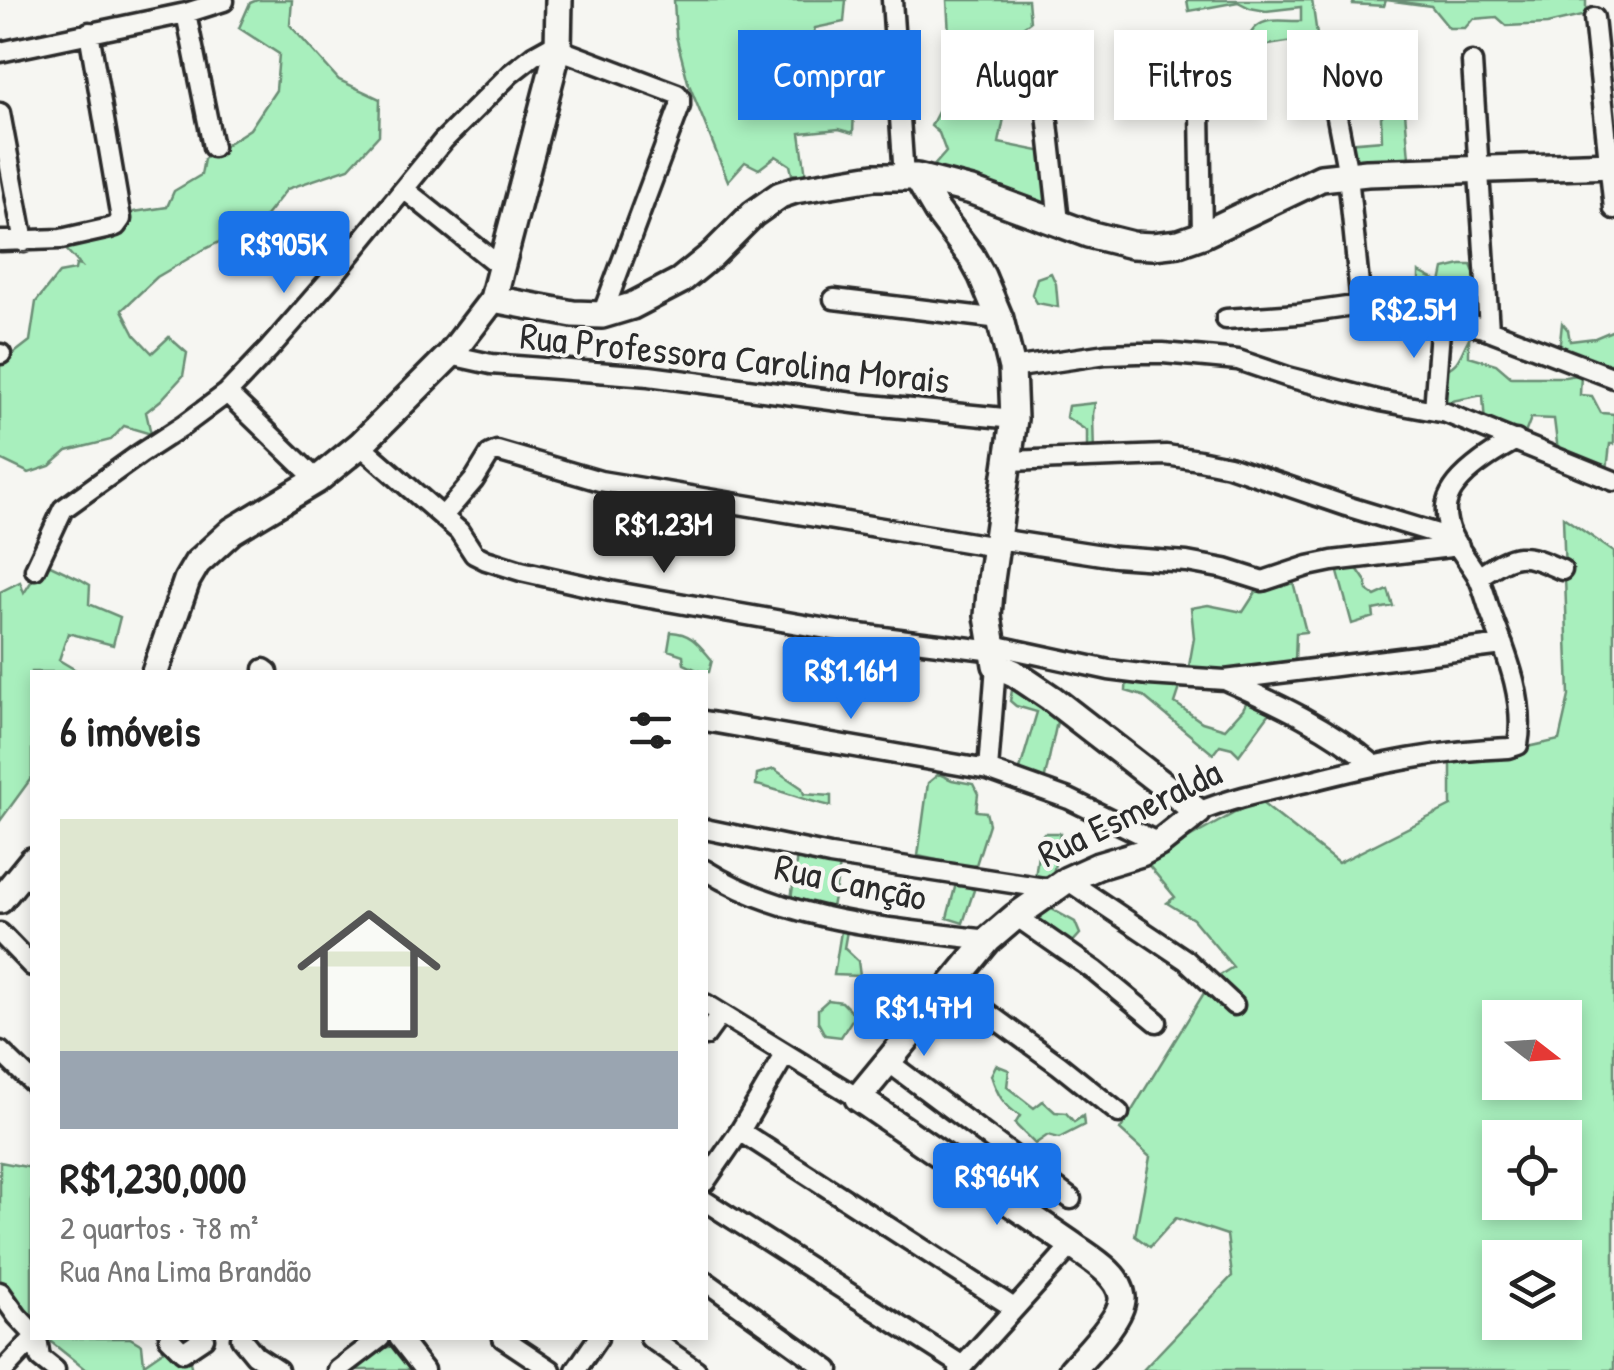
<!DOCTYPE html>
<html lang="pt">
<meta charset="utf-8">
<style>
body{margin:0;font-family:"Patrick Hand",sans-serif;background:#f2f2f2;color:#222;height:100vh;display:flex;flex-direction:column;font-size:38px;white-space:nowrap}
*{box-sizing:border-box;margin:0}
p{font-size:32px;color:#767676}
.icon{flex:none;width:55px;height:55px;fill:none;stroke:currentColor;stroke-width:2;stroke-linecap:round;stroke-linejoin:round}
.map{position:relative;flex:1;overflow:hidden}
.drawer{position:absolute;left:30px;top:670px;width:678px;height:670px;display:flex;flex-direction:column;background:#fff;border-radius:0px;box-shadow:0 5px 15px #0003}
.drawer>*{flex:none}
.hud{position:absolute;left:738px;top:30px;width:725px;height:90px;display:flex;gap:20px}
.needle{width:65px;rotate:107deg}
.fabs{position:absolute;left:1482px;top:1000px;display:grid;gap:20px}
.fabs a{display:grid;place-items:center;width:100px;height:100px;border-radius:0px;background:#fff;box-shadow:0 5px 15px #0003;font-size:50px}
.price{position:absolute;translate:-50% -85px;padding:0 22px;border-radius:10px;background:#1a73e8;color:#fff;font-size:32px;line-height:65px;filter:drop-shadow(0 2px 5px #0008)}
.price::after{content:'';position:absolute;left:50%;top:60px;width:30px;height:22px;margin-left:-15px;background:inherit;clip-path:polygon(0 0,100% 0,50% 100%)}
.price.active{background:#222;color:#fff}
ul{padding:0;list-style:none}
li{display:grid;align-content:center;gap:20px;height:530px;padding:0 30px}
li+li{border-top:2px solid #e0e0e0}
li span{display:grid;place-items:center;height:310px;border-radius:0px;color:#555}
li>.icon{margin-inline-start:auto}
span .icon{width:180px;height:180px;fill:#fffc;stroke-width:1}
li b{font-size:42px}
h2{display:flex;justify-content:space-between;align-items:center;height:120px;padding:0 30px;font-size:42px}
.tag{padding:0 35px;border-radius:0px;background:#fff;box-shadow:0 5px 15px #0003;font-size:35px;line-height:90px}
.tag.active{background:#1a73e8;color:#fff}
.map>svg:first-child{display:block}
</style>
<div class="map">
<svg width="1614" height="1370" viewBox="0 0 1614 1370">
<rect width="100%" height="100%" fill="#f6f6f2"/>
<filter id="ink" filterUnits="userSpaceOnUse"><feTurbulence type="fractalNoise" baseFrequency=".01" numOctaves="2"/><feDisplacementMap in="SourceGraphic" scale="20" xChannelSelector="R" yChannelSelector="G"/><feConvolveMatrix kernelMatrix="1 2 1 2 8 2 1 2 1" color-interpolation-filters="sRGB"/></filter>
<g filter="url(#ink)">
<path fill="#a8efbd" stroke="#6a8d74" stroke-width="2.5" fill-rule="evenodd" d="M257 0H292L290 25 339 80 380 99 379 135 349 168 287 189 262 221 203 250 157 277 122 310 135 335 152 353 169 337 187 353 183 376 161 400 146 412 151 434 124 426 111 440 67 451 50 466 29 473 0 459V358H8L30 341 36 302 59 273 75 270 76 265 81 266 64 247 121 228 134 212 167 207 174 191 201 175 204 159 250 129 276 90 279 54 239 28 250 3Z
M674 0H846L844 22 815 28 808 59 797 61 786 72 790 114 822 112 838 105 854 111 853 133 839 129 800 133 806 176 792 174 790 165 776 156 759 169 745 162 728 181 688 82 676 36Z
M947 0H1028L1030 22 995 46 996 71 1005 113 999 143 1044 152 1048 206 932 168 946 152 939 133 931 126C941 104 954 86 964 65L950 52Z
M1187 0H1312L1317 35 1312 38 1256 47 1251 33C1263 15 1281 22 1301 21V7L1266 11 1250 8 1238 2 1189 11Z
M1354 0H1586V15L1547 24 1507 26 1497 17 1473 19 1465 28H1449L1431 6 1386 0 1384 6 1353 4Z
M1387 110 1396 113 1405 112 1409 158 1359 163 1349 159 1346 143 1382 140 1381 117Z
M1461 265H1471L1488 305 1474 322 1419 300V272L1441 283 1444 269Z
M1051 273 1056 284 1058 307 1037 303 1032 294 1037 278Z
M1562 323 1568 330 1570 341 1595 338 1614 330V371L1559 352Z
M1469 338V356L1496 364 1511 377H1565L1581 374 1580 395 1592 396 1601 413 1614 414V444H1610L1607 470 1558 451 1554 419 1531 418 1523 439 1485 425 1483 395 1436 404 1437 374C1461 365 1458 358 1469 338Z
M1095 403 1093 414 1094 456 1077 451 1087 449V431L1066 417 1068 406Z
M1563 517 1614 552V1370H1143L1232 1276 1227 1235 1176 1218 1150 1247 1135 1236 1150 1157 1120 1130 1212 980 1233 967 1193 919 1167 903 1175 897 1146 862 1258 800 1338 863 1451 806V764L1559 740 1569 696ZM1500 1018H1565V1082H1500ZM1500 1138H1565V1202H1500ZM1500 1258H1565V1322H1500Z
M44 562 80 579 90 585 89 604 120 617 113 645 68 633 59 660 79 672H32V777L0 821V592L20 582 24 593Z
M1354 564 1367 583V590L1375 596 1388 590 1393 606 1373 610 1374 617 1352 624 1336 565Z
M1291 574 1306 632 1296 633 1295 662 1234 679 1189 666 1194 638 1191 608 1208 605 1243 612 1256 592Z
M671 632C692 633 699 645 712 660L709 672H701L684 664 683 655 668 650Z
M1127 675 1181 685 1175 703 1202 722 1225 729 1243 709 1250 695 1275 706 1239 755 1232 748 1220 745 1213 754 1143 696 1126 691Z
M1014 680 1058 717 1044 782 1019 773 1037 712 1016 706 1010 701Z
M774 769 802 788 804 794 831 796V806C805 801 782 790 756 785L757 774Z
M939 774 952 780 973 784 978 794 976 811 986 812 989 824 975 868 918 856 928 783Z
M1044 833H1060L1053 875 1035 878 1040 839Z
M798 848 841 861 832 907 791 900Z
M957 880 974 890 963 923 947 918Z
M1048 907 1075 922 1080 934 1070 945 1036 922V914Z
M842 925H848L844 948 858 961 860 976 834 975Z
M828 1000 842 1002 855 1015 841 1037 825 1035 818 1022V1009Z
M996 1065 1009 1070 1007 1087 1034 1108 1043 1101 1055 1112 1066 1113 1074 1122 1083 1116 1084 1125 1059 1138 1048 1135 1035 1144 1015 1124 1020 1116C1003 1105 997 1094 991 1075Z
M0 1162 32 1168V1326L0 1287Z
M46 1338H130L142 1345 144 1364 163 1351 162 1341 189 1358 192 1370H86Z
M398 1345 415 1370H344L365 1352Z"/>
<g fill="none" stroke-linecap="round" stroke-linejoin="round">
<g stroke="#2b2b2b" stroke-width="25">
<path id="street" d="M892 0 904 177
M186 13 213 147
M1594 18 1614 209
M558 49 677 94 680 98V106L602 315
M1324 49 1348 175 1361 305
M0 52 186 13 224 1
M1041 60 1059 222
M1472 62 1489 330
M796 67 897 81
M1200 109 1202 235
M0 113 24 242
M404 189 502 268
M0 241 61 239 110 228 116 226 121 219 89 32
M834 299 1000 319
M1226 319 1298 314 1361 305H1395L1416 308 1489 330 1614 378
M0 354H1
M450 355 491 364 649 376 861 404 1014 419
M1012 368 1106 354 1138 353H1163L1238 360 1288 377 1381 401 1446 413 1614 481
M227 393 317 480
M1434 410 1441 317
M360 445 459 531 474 554 486 560 521 571 610 591 844 632 994 651
M1009 461 1166 455 1199 460 1229 466 1346 506 1451 538
M443 516 474 480 490 454 497 451 600 481 996 547
M998 539 1115 557 1187 562 1225 569 1263 581 1308 566 1332 561 1459 546
M35 569 63 509 141 453 184 425 227 393 269 349 337 271 443 141 510 74 533 56 560 41
M1478 577C1516 552 1520 551 1562 570
M993 645 1109 670 1149 675 1225 680 1503 645
M264 669 268 672
M1227 681C1279 704 1330 728 1374 765
M705 721 988 770 1069 799 1159 843
M988 770 996 665
M1198 812C1235 797 1272 790 1310 781 1376 764 1441 750 1509 748L1518 745C1526 700 1506 653 1490 611 1486 600 1483 586 1477 575 1464 553 1444 535 1446 507 1449 478 1494 452 1516 440
M705 829 830 855 1051 889
M705 870C789 923 893 928 988 940
M1067 880 1186 960 1234 1005
M1016 916 1095 971 1157 1022
M0 933 32 966
M950 986 1059 1065 1119 1113
M705 1004 858 1098
M705 1036 721 1014
M0 1051 32 1082
M887 1061 1071 1199
M740 1131 1014 1308
M705 1182 740 1131 785 1055
M705 1201 963 1366
M705 1281 829 1370
M0 1292 17 1316 32 1332
M37 1338 40 1358 55 1370
M169 1338 183 1352 204 1338
M241 1338 255 1355 278 1370
M399 1338 424 1370
M503 1338 551 1370
M650 1338 696 1370
M4 1370 34 1338
M338 1370 380 1338
M576 1370 598 1338
M959 1370 1072 1245"/>
</g>
<g stroke="#2b2b2b" stroke-width="32">
<path id="secondary" d="M917 177 937 211 971 256 982 276 1000 319 1012 368 1014 419 991 580 988 616 996 665 1014 673 1051 698 1198 812 1159 843 1141 853 1098 866 1067 880 1016 916 988 940 858 1098 1072 1245C1088 1257 1120 1274 1122 1297 1124 1317 1085 1355 1072 1370
M493 299 573 314 602 315 632 306 680 281 712 255 753 214 780 195 795 190 874 177H917L972 191 1088 234 1132 245 1153 246 1179 243 1202 235 1321 178 1367 173 1614 165
M155 672 187 580 197 563 232 531 317 480 360 445 450 355 493 299 558 49 559 0
M0 900 32 861"/>
</g>
<use href="#street" stroke="#f6f6f2" stroke-width="18"/>
<use href="#secondary" stroke="#f6f6f2" stroke-width="25"/>
</g>
</g>
<g text-anchor="middle" dominant-baseline="central" stroke-width="8" stroke-linejoin="round" paint-order="stroke">
<g font-size="38" fill="#2b2b2b" stroke="#f6f6f2">
<text transform="translate(735 357) rotate(6)">Rua Professora Carolina Morais</text>
<text transform="translate(1129 812) rotate(-26)">Rua Esmeralda</text>
<text transform="translate(851 881) rotate(12)">Rua Canção</text>
</g>
</g>
</svg>
<div class="fabs">
<a><svg class="needle" viewBox="-14 -14 28 28"><path d="M0-13l5 13h-10z" fill="#e53935"/><path d="M0 13l5-13h-10z" fill="#767676"/></svg></a>
<a><svg class="icon" aria-label="locate" viewBox="0 0 24 24"><circle cx="12" cy="12" r="6"/><path d="M12 2v4M12 18v4M2 12h4M18 12h4"/></svg></a>
<a><svg class="icon" aria-label="layers" viewBox="0 0 24 24"><path d="M12 4l9 5-9 5-9-5zM3 14l9 5 9-5"/></svg></a>
</div>
<b class="price" style="left:284px;top:296px">R$905K</b>
<b class="price" style="left:1414px;top:361px">R$2.5M</b>
<b class="price active" style="left:664px;top:576px">R$1.23M</b>
<b class="price" style="left:851px;top:722px">R$1.16M</b>
<b class="price" style="left:924px;top:1059px">R$1.47M</b>
<b class="price" style="left:997px;top:1228px">R$964K</b>
<div class="hud">
<a class="tag active">Comprar</a>
<a class="tag">Alugar</a>
<a class="tag">Filtros</a>
<a class="tag">Novo</a>
</div>
<section class="drawer">
<h2>6 imóveis<svg class="icon" aria-label="filters" viewBox="0 0 24 24"><path d="M4 7h16M4 17h16"/><circle cx="9" cy="7" r="2"/><circle cx="15" cy="17" r="2"/></svg></h2>
<ul>
<li><span style="background:linear-gradient(#dfe7d0 75%,#9aa5b1 0)"><svg class="icon" aria-label="home" viewBox="0 0 24 24"><path d="M3 11l9-7 9 7M6 9v11h12V9"/></svg></span><div><b>R$1,230,000</b><p>2 quartos · 78 m²</p><p>Rua Ana Lima Brandão</p></div></li>
</ul>
</section>
</div>
